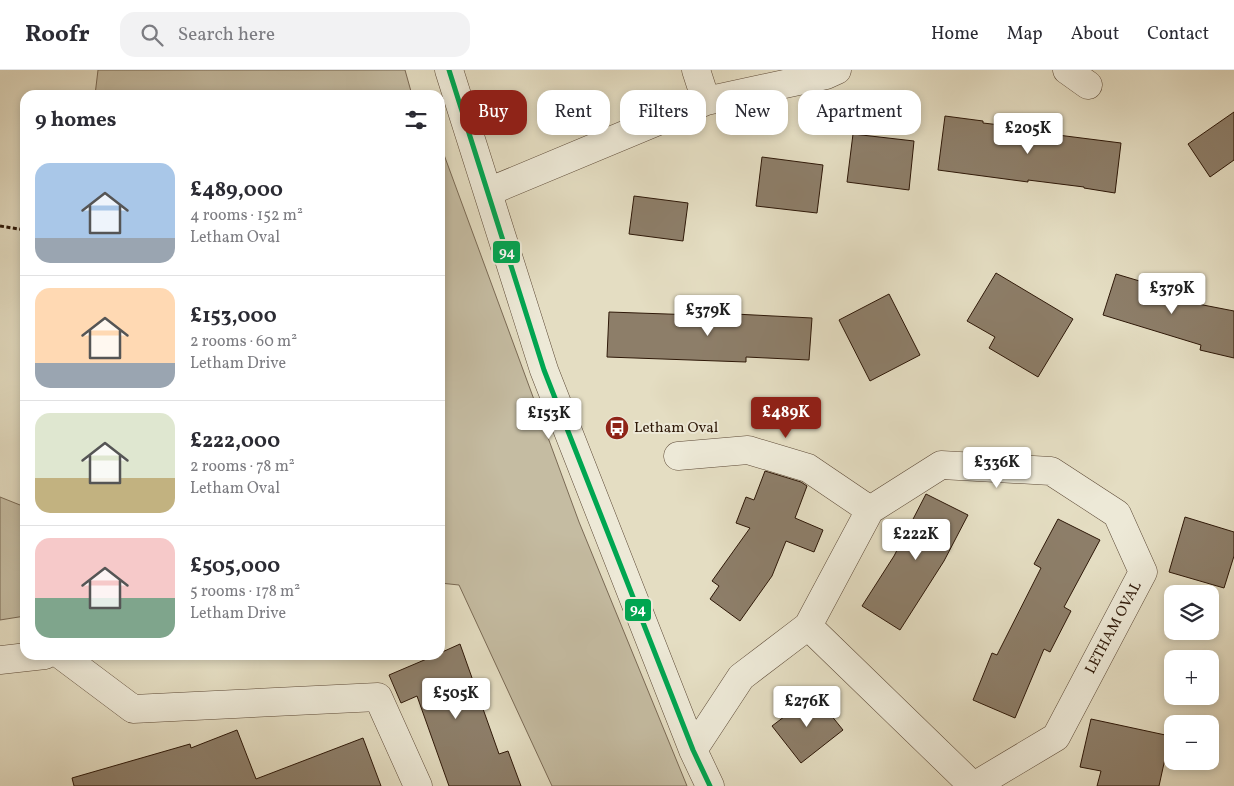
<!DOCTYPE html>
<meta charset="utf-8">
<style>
body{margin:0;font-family:Vollkorn,serif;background:#f2f2f3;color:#2b2b33;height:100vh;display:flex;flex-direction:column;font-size:19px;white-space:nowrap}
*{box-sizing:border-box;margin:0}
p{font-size:16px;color:#7c7c81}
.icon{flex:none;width:28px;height:28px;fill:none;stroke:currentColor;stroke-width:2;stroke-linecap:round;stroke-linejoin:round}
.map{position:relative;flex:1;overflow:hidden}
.details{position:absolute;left:20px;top:20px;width:425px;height:570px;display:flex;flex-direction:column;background:#fff;border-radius:15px;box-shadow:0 2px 8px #0003}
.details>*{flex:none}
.guide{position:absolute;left:460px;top:20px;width:475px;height:45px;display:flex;gap:10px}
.tools{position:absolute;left:1164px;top:515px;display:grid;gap:10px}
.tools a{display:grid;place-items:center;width:55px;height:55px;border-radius:10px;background:#fff;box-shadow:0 2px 8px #0003;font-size:25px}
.price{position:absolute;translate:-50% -42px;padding:0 11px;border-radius:5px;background:#fff;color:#222;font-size:16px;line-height:32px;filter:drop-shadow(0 1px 2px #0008)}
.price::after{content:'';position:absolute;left:50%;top:30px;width:15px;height:11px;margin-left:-8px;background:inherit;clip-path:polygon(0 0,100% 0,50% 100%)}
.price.active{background:#8f2418;color:#fff}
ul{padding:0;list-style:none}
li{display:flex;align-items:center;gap:15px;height:125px;padding:0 15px}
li+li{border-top:1px solid #e1e1e2}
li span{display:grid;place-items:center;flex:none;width:140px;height:100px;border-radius:15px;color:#555}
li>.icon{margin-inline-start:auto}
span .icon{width:60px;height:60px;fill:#fffc;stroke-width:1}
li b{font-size:21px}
h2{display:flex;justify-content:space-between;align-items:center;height:60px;padding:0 15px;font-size:21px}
.tag{padding:0 18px;border-radius:15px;background:#fff;box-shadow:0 2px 8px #0003;font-size:18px;line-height:45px}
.tag.active{background:#8f2418;color:#fff}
header{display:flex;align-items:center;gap:30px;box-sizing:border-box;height:70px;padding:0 25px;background:#fff;border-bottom:1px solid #e1e1e2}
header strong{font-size:24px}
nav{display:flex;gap:28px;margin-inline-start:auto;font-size:18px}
.search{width:350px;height:45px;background:#f2f2f3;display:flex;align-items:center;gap:12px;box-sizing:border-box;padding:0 18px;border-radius:15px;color:#7c7c81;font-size:19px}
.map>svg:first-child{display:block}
</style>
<header>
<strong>Roofr</strong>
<div class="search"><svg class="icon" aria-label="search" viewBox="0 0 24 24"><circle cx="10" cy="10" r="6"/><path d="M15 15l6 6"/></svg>Search here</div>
<nav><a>Home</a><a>Map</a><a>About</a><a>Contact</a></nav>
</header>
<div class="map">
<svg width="1234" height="716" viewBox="0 0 1234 716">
<rect width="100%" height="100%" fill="#e4ddc2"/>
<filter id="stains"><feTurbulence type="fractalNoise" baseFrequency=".004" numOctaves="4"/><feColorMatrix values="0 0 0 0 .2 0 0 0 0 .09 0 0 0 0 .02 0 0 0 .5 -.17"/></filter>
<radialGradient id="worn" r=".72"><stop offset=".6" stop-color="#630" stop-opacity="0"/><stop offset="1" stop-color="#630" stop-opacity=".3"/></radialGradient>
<path fill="#c5bca2" stroke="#7a6a55" d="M98 0H405L412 25H95Z
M443 82 579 452 687 716H552L459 515 440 513V83Z
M0 427 25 437V546L0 550Z"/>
<path fill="#8d7e69" stroke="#2e1808" d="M1234 42V90L1210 107 1188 74Z
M945 46 983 51V53L1035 59 1034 62 1121 73 1115 123 1084 118V117L1028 110V112L938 100Z
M853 64 914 71 909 120 847 112Z
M762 87 823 95 817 143 756 136Z
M634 126 688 133 683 171 629 164Z
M996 203 1073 249 1038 307 989 278 995 267 967 251Z
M1116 204 1200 229 1198 234 1234 241V288L1200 280 1201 275 1103 245Z
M889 224 920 285 870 311 839 250Z
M609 242 696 245V242L812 248 809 290 746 287V292L607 287Z
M765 401 801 412 807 416 795 448 823 460 814 482 786 471 772 506 740 551 710 529 719 516 712 511 750 458 736 453 746 427 754 430Z
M926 424 968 445 944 491 900 560 862 536 894 486Z
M1185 447 1234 462V486L1224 518 1169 502Z
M1058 449 1100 470 1064 537 1071 541 1050 582 1044 579 1015 648 973 630 992 583 997 585 1041 498 1034 494Z
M460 574 499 684 508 681 521 716H449L417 626 401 633 389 605 436 585H440V583Z
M814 624 843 660 801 693 772 656Z
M1091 649 1170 666 1159 716H1097L1101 701 1080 697Z
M237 660 256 709 363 668 381 716H74L72 708 190 674 191 678Z"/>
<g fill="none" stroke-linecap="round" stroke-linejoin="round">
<g stroke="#5c4936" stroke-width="29">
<path id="minor" d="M449 0 544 300 693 680 710 716
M696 0 706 31
M1067 0 1088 15
M488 122 706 31 826 5 837 0
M678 386 748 380 808 398 870 440
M808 556 973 716
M61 585 133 639 378 627 418 716
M0 590 45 585
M693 680 741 607 808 556 870 440 941 395 1051 401 1117 444 1143 502 1056 667 974 716"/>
</g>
<path stroke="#2e1808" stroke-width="3" stroke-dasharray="4 2.5" stroke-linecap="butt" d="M0 156 25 160"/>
<use href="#minor" stroke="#ede9d7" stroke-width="28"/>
<g stroke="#ede9d7" stroke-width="9">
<path id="bus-1" d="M449 0 544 300 693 680 710 716"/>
</g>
<use href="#bus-1" stroke="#00a651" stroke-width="5"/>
</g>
<defs>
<g id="bus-disc" transform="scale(1.25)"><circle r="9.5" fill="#8f2418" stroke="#ede9d7"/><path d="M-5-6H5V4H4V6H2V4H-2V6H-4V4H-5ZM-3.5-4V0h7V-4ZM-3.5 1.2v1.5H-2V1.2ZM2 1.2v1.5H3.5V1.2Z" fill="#fff"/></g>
</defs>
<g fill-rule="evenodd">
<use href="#bus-disc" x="617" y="358"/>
</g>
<g text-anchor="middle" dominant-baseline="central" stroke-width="4" stroke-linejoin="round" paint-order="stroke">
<g font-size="15" fill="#2e1808" stroke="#ede9d7" text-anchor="start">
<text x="634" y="358">Letham Oval</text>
</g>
<g font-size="15" fill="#2e1808" stroke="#ede9d7">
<text transform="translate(1114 558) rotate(-62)">LETHAM OVAL</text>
</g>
</g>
<g stroke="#ede9d7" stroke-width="2">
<rect x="492" y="170" width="29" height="24" rx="5" fill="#00a651"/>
<rect x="624" y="528" width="28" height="24" rx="5" fill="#00a651"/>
</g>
<g font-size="14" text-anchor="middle" font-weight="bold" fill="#fff">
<text x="507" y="187">94</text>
<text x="638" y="544">94</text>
</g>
<rect width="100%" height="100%" filter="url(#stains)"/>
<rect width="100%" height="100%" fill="url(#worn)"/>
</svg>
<div class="tools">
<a><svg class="icon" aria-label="layers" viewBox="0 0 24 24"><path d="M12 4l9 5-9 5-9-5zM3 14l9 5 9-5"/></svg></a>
<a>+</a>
<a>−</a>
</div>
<b class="price" style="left:1028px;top:85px">£205K</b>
<b class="price" style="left:1172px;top:245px">£379K</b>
<b class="price" style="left:708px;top:267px">£379K</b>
<b class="price active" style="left:786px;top:369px">£489K</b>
<b class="price" style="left:549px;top:370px">£153K</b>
<b class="price" style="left:997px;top:419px">£336K</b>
<b class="price" style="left:916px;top:491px">£222K</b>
<b class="price" style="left:456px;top:650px">£505K</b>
<b class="price" style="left:807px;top:658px">£276K</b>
<div class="guide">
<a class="tag active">Buy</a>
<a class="tag">Rent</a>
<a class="tag">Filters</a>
<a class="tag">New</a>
<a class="tag">Apartment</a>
</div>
<section class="details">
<h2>9 homes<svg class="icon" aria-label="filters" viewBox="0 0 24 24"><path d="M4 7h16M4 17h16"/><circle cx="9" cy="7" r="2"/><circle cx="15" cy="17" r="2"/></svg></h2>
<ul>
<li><span style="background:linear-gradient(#a9c7e8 75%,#9aa5b1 0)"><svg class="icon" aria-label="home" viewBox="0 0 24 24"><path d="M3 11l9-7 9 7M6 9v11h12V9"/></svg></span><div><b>£489,000</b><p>4 rooms · 152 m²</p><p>Letham Oval</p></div></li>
<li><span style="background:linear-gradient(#ffd9b3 75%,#9aa5b1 0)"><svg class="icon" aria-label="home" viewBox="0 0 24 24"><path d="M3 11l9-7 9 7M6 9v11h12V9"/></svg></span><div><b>£153,000</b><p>2 rooms · 60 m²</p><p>Letham Drive</p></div></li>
<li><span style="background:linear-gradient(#dfe7d0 65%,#c2b280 0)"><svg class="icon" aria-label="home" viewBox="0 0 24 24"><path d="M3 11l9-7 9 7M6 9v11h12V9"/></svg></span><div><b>£222,000</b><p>2 rooms · 78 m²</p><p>Letham Oval</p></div></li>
<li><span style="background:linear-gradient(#f6c9c9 60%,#7fa58c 0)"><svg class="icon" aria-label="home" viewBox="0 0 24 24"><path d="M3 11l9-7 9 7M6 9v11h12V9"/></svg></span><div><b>£505,000</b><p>5 rooms · 178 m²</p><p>Letham Drive</p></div></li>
</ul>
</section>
</div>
